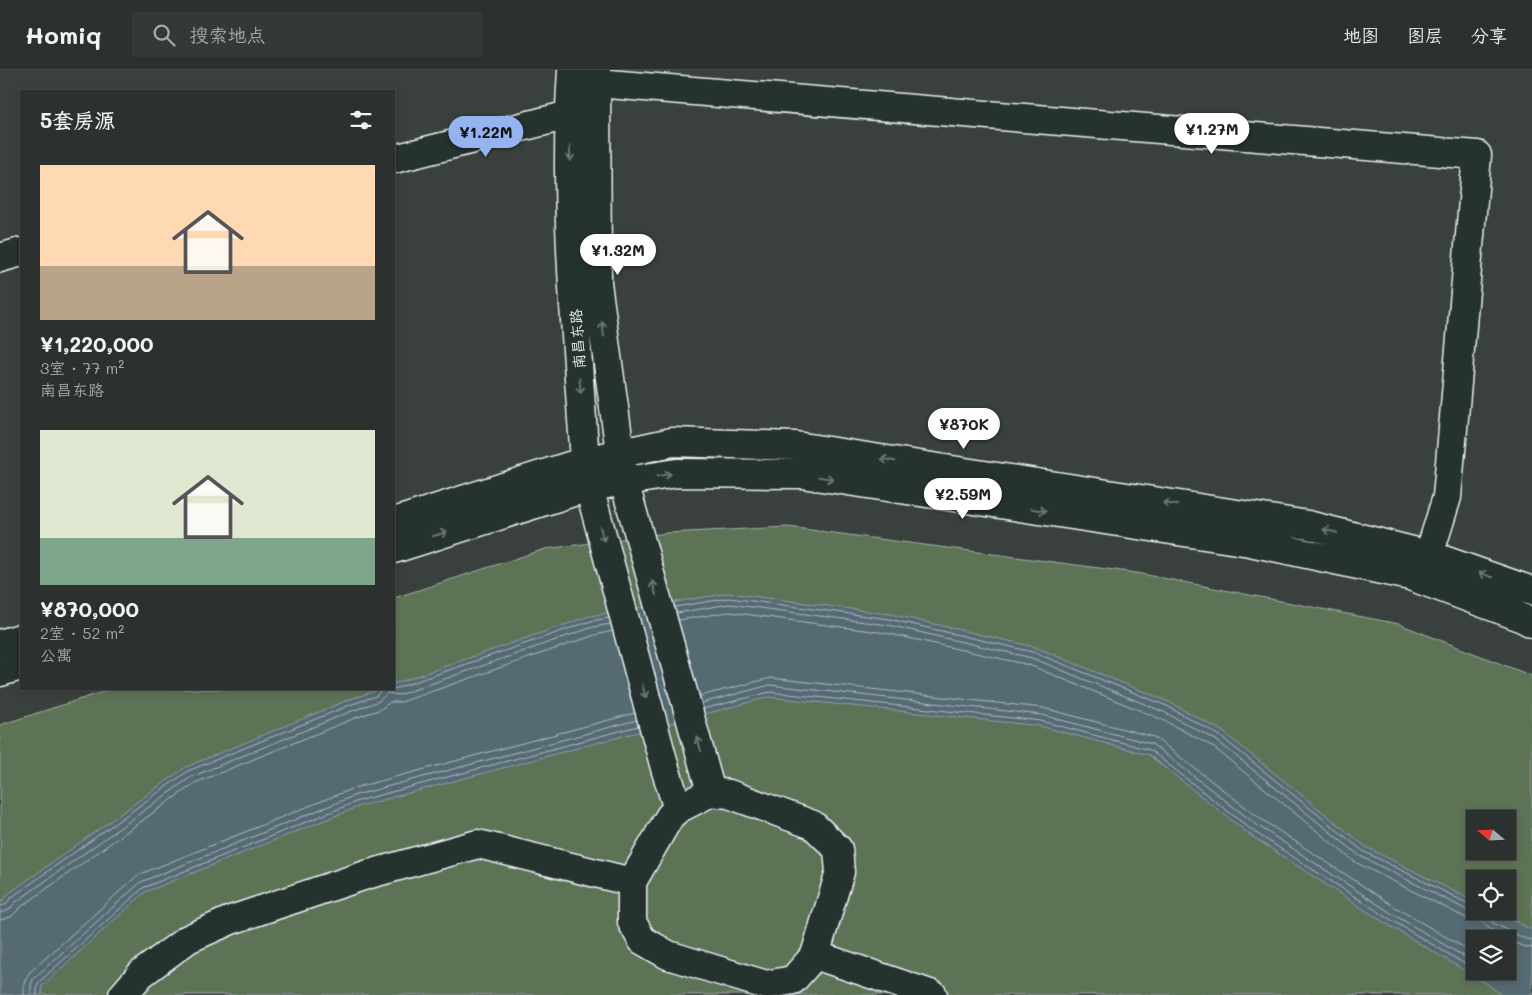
<!DOCTYPE html>
<html lang="zh">
<meta charset="utf-8">
<style>
body{margin:0;font-family:Mali,"LXGW WenKai TC",sans-serif;background:#343836;color:#f1f3f6;height:100vh;display:flex;flex-direction:column;font-size:19px;white-space:nowrap}
*{box-sizing:border-box;margin:0}
p{font-size:16px;color:#a6a9aa}
.icon{flex:none;width:28px;height:28px;fill:none;stroke:currentColor;stroke-width:2;stroke-linecap:round;stroke-linejoin:round}
.map{position:relative;flex:1;overflow:hidden}
.sheet{position:absolute;left:20px;top:20px;width:375px;height:600px;display:flex;flex-direction:column;background:#2c302e;border-radius:0px;box-shadow:0 2px 8px #0003,0 0 0 1px #484b4a}
.sheet>*{flex:none}
.needle{width:32px;rotate:289deg}
.tools{position:absolute;left:1466px;top:740px;display:grid;gap:10px}
.tools a{display:grid;place-items:center;width:50px;height:50px;border-radius:0px;background:#2c302e;box-shadow:0 2px 8px #0003,0 0 0 1px #484b4a;font-size:25px}
.price{position:absolute;translate:-50% -42px;padding:0 11px;border-radius:18px;background:#fff;color:#222;font-size:16px;line-height:32px;filter:drop-shadow(0 1px 2px #0008)}
.price::after{content:'';position:absolute;left:50%;top:30px;width:15px;height:11px;margin-left:-8px;background:inherit;clip-path:polygon(0 0,100% 0,50% 100%)}
.price.selected{background:#95b2f1;color:#111}
ul{padding:0;list-style:none}
li{display:grid;align-content:center;gap:10px;height:265px;padding:0 20px}
li span{display:grid;place-items:center;height:155px;border-radius:0px;color:#555}
li>.icon{margin-inline-start:auto}
span .icon{width:90px;height:90px;fill:#fffc;stroke-width:1}
li b{font-size:21px}
h2{display:flex;justify-content:space-between;align-items:center;height:60px;padding:0 20px;font-size:21px}
header{display:flex;align-items:center;gap:30px;box-sizing:border-box;height:70px;padding:0 25px;background:#2c302e;border-bottom:1px solid #484b4a}
header strong{font-size:24px}
nav{display:flex;gap:28px;margin-inline-start:auto;font-size:18px}
.search{width:350px;height:45px;background:#343836;display:flex;align-items:center;gap:12px;box-sizing:border-box;padding:0 18px;border-radius:0px;color:#a6a9aa;font-size:19px}
.map>svg:first-child{display:block}
</style>
<header>
<strong>Homiq</strong>
<div class="search"><svg class="icon" aria-label="search" viewBox="0 0 24 24"><circle cx="10" cy="10" r="6"/><path d="M15 15l6 6"/></svg>搜索地点</div>
<nav><a>地图</a><a>图层</a><a>分享</a></nav>
</header>
<div class="map">
<svg width="1532" height="925" viewBox="0 0 1532 925">
<rect width="100%" height="100%" fill="#3a403d"/>
<filter id="ink" filterUnits="userSpaceOnUse"><feTurbulence type="fractalNoise" baseFrequency=".02" numOctaves="2"/><feDisplacementMap in="SourceGraphic" scale="10" xChannelSelector="R" yChannelSelector="G"/><feConvolveMatrix kernelMatrix="1 2 1 2 8 2 1 2 1" color-interpolation-filters="sRGB"/></filter>
<g filter="url(#ink)">
<path fill="#5d7357" stroke="#a2b2a8" fill-rule="evenodd" d="M788 457 1137 503 1399 554 1532 606V925H0V655L112 619H394V528L545 479 667 463ZM1475 749H1508V781H1475ZM1475 809H1508V841H1475ZM1475 869H1508V901H1475Z"/>
<path fill="#556b73" stroke="#90a1a8" fill-rule="evenodd" d="M729 523 890 544 1035 577 1169 632 1222 661 1366 777 1475 832V841H1494L1532 860V925H1501L1489 915 1385 853 1250 765 1149 685 1040 656 769 627 360 736 145 822 42 916V925H0V834L8 824 186 697 348 630 381 619H394V614L590 546ZM1475 869H1508V901H1475Z"/>
<g fill="none" stroke-linecap="round" stroke-linejoin="round">
<path stroke="#adbbc3" stroke-width="1" d="M675 537 729 528 889 549 1033 582 1167 636 1219 665 1363 781 1471 835 1475 836
M677 543 729 534 888 555 1032 588 1164 642 1216 670 1360 786 1469 841H1478
M679 550 729 542 886 563 1029 595 1161 649 1212 676 1355 792 1466 848 1480 849C1488 861 1517 877 1532 878
M394 619 591 551 609 548
M700 626 771 608 1043 638 1154 667 1261 749 1395 837 1475 884
M702 633 770 615 1042 645 1152 674 1257 755 1391 843 1475 893
M703 639 770 622 1041 651 1150 680 1253 761 1388 848 1475 900
M0 836 5 835 12 827 188 701 350 635 376 626 379 623 380 619
M1487 841 1489 848 1493 853 1526 869 1532 870
M0 843 9 840 16 832 191 707 352 641 379 631 387 623 399 625 593 557 611 554
M0 850 11 847 21 837 195 713 355 648 381 639 390 632H401L595 565 613 561
M24 925V913L29 903 138 805 354 718 635 643
M31 925V914L34 908 141 812 356 725 637 650
M37 925V916L39 912 143 818 358 731 638 656"/>
<g stroke="#e8f1f8" stroke-width="31">
<path id="street" d="M596 13 1477 85 1447 427 1429 485
M394 89 569 45
M0 188 21 182
M711 722 729 724 813 755 838 779 840 802 815 885 793 910 766 915 668 885 642 870 632 852V812L670 746 678 739Z
M815 885 933 925
M123 925 141 904 188 869 231 850 366 805 478 774 632 812"/>
</g>
<g stroke="#e8f1f8" stroke-width="31">
<path id="secondary" d="M572 0C563 130 576 261 585 391L589 417 665 698 678 739
M596 0 597 213 624 411 711 722
M394 452 585 391 672 372 796 376 1308 455 1429 485 1532 521
M394 479 589 417 677 403 802 404 1250 472 1410 506 1518 546 1532 553
M0 574 21 568
M0 602 21 596"/>
</g>
<use href="#street" stroke="#26332d" stroke-width="28"/>
<use href="#secondary" stroke="#26332d" stroke-width="28"/>
</g>
<defs><path id="oneway-shaft" d="M-6 0H5M1.5-3L5.5 0L1.5 3" fill="none" stroke-width="1.6" stroke-linecap="round" stroke-linejoin="round" transform="scale(1.25)"/></defs>
<g stroke="#6a7674">
<use href="#oneway-shaft" transform="translate(570 84) rotate(89)"/>
<use href="#oneway-shaft" transform="translate(603 259) rotate(-98)"/>
<use href="#oneway-shaft" transform="translate(580 316) rotate(86)"/>
<use href="#oneway-shaft" transform="translate(888 390) rotate(-171)"/>
<use href="#oneway-shaft" transform="translate(664 405) rotate(-9)"/>
<use href="#oneway-shaft" transform="translate(826 408) rotate(9)"/>
<use href="#oneway-shaft" transform="translate(1170 434) rotate(-171)"/>
<use href="#oneway-shaft" transform="translate(1039 440) rotate(9)"/>
<use href="#oneway-shaft" transform="translate(1330 461) rotate(-166)"/>
<use href="#oneway-shaft" transform="translate(440 464) rotate(-17)"/>
<use href="#oneway-shaft" transform="translate(602 464) rotate(75)"/>
<use href="#oneway-shaft" transform="translate(1486 505) rotate(-160)"/>
<use href="#oneway-shaft" transform="translate(654 518) rotate(-106)"/>
<use href="#oneway-shaft" transform="translate(644 621) rotate(75)"/>
<use href="#oneway-shaft" transform="translate(699 674) rotate(-106)"/>
</g>
</g>
<g text-anchor="middle" dominant-baseline="central" stroke-width="4" stroke-linejoin="round" paint-order="stroke">
<g font-size="15" fill="#e8f1f8" stroke="#26332d">
<text transform="translate(577 269) rotate(-94)">南昌东路</text>
</g>
</g>
</svg>
<div class="tools">
<a><svg class="needle" viewBox="-14 -14 28 28"><path d="M0-13l5 13h-10z" fill="#e53935"/><path d="M0 13l5-13h-10z" fill="#a6a9aa"/></svg></a>
<a><svg class="icon" aria-label="locate" viewBox="0 0 24 24"><circle cx="12" cy="12" r="6"/><path d="M12 2v4M12 18v4M2 12h4M18 12h4"/></svg></a>
<a><svg class="icon" aria-label="layers" viewBox="0 0 24 24"><path d="M12 4l9 5-9 5-9-5zM3 14l9 5 9-5"/></svg></a>
</div>
<b class="price" style="left:1212px;top:85px">¥1.27M</b>
<b class="price selected" style="left:486px;top:88px">¥1.22M</b>
<b class="price" style="left:618px;top:206px">¥1.32M</b>
<b class="price" style="left:964px;top:380px">¥870K</b>
<b class="price" style="left:963px;top:450px">¥2.59M</b>
<section class="sheet">
<h2>5套房源<svg class="icon" aria-label="filters" viewBox="0 0 24 24"><path d="M4 7h16M4 17h16"/><circle cx="9" cy="7" r="2"/><circle cx="15" cy="17" r="2"/></svg></h2>
<ul>
<li><span style="background:linear-gradient(#ffd9b3 65%,#b9a48a 0)"><svg class="icon" aria-label="home" viewBox="0 0 24 24"><path d="M3 11l9-7 9 7M6 9v11h12V9"/></svg></span><div><b>¥1,220,000</b><p>3室 · 77 m²</p><p>南昌东路</p></div></li>
<li><span style="background:linear-gradient(#dfe7d0 70%,#7fa58c 0)"><svg class="icon" aria-label="home" viewBox="0 0 24 24"><path d="M3 11l9-7 9 7M6 9v11h12V9"/></svg></span><div><b>¥870,000</b><p>2室 · 52 m²</p><p>公寓</p></div></li>
</ul>
</section>
</div>
